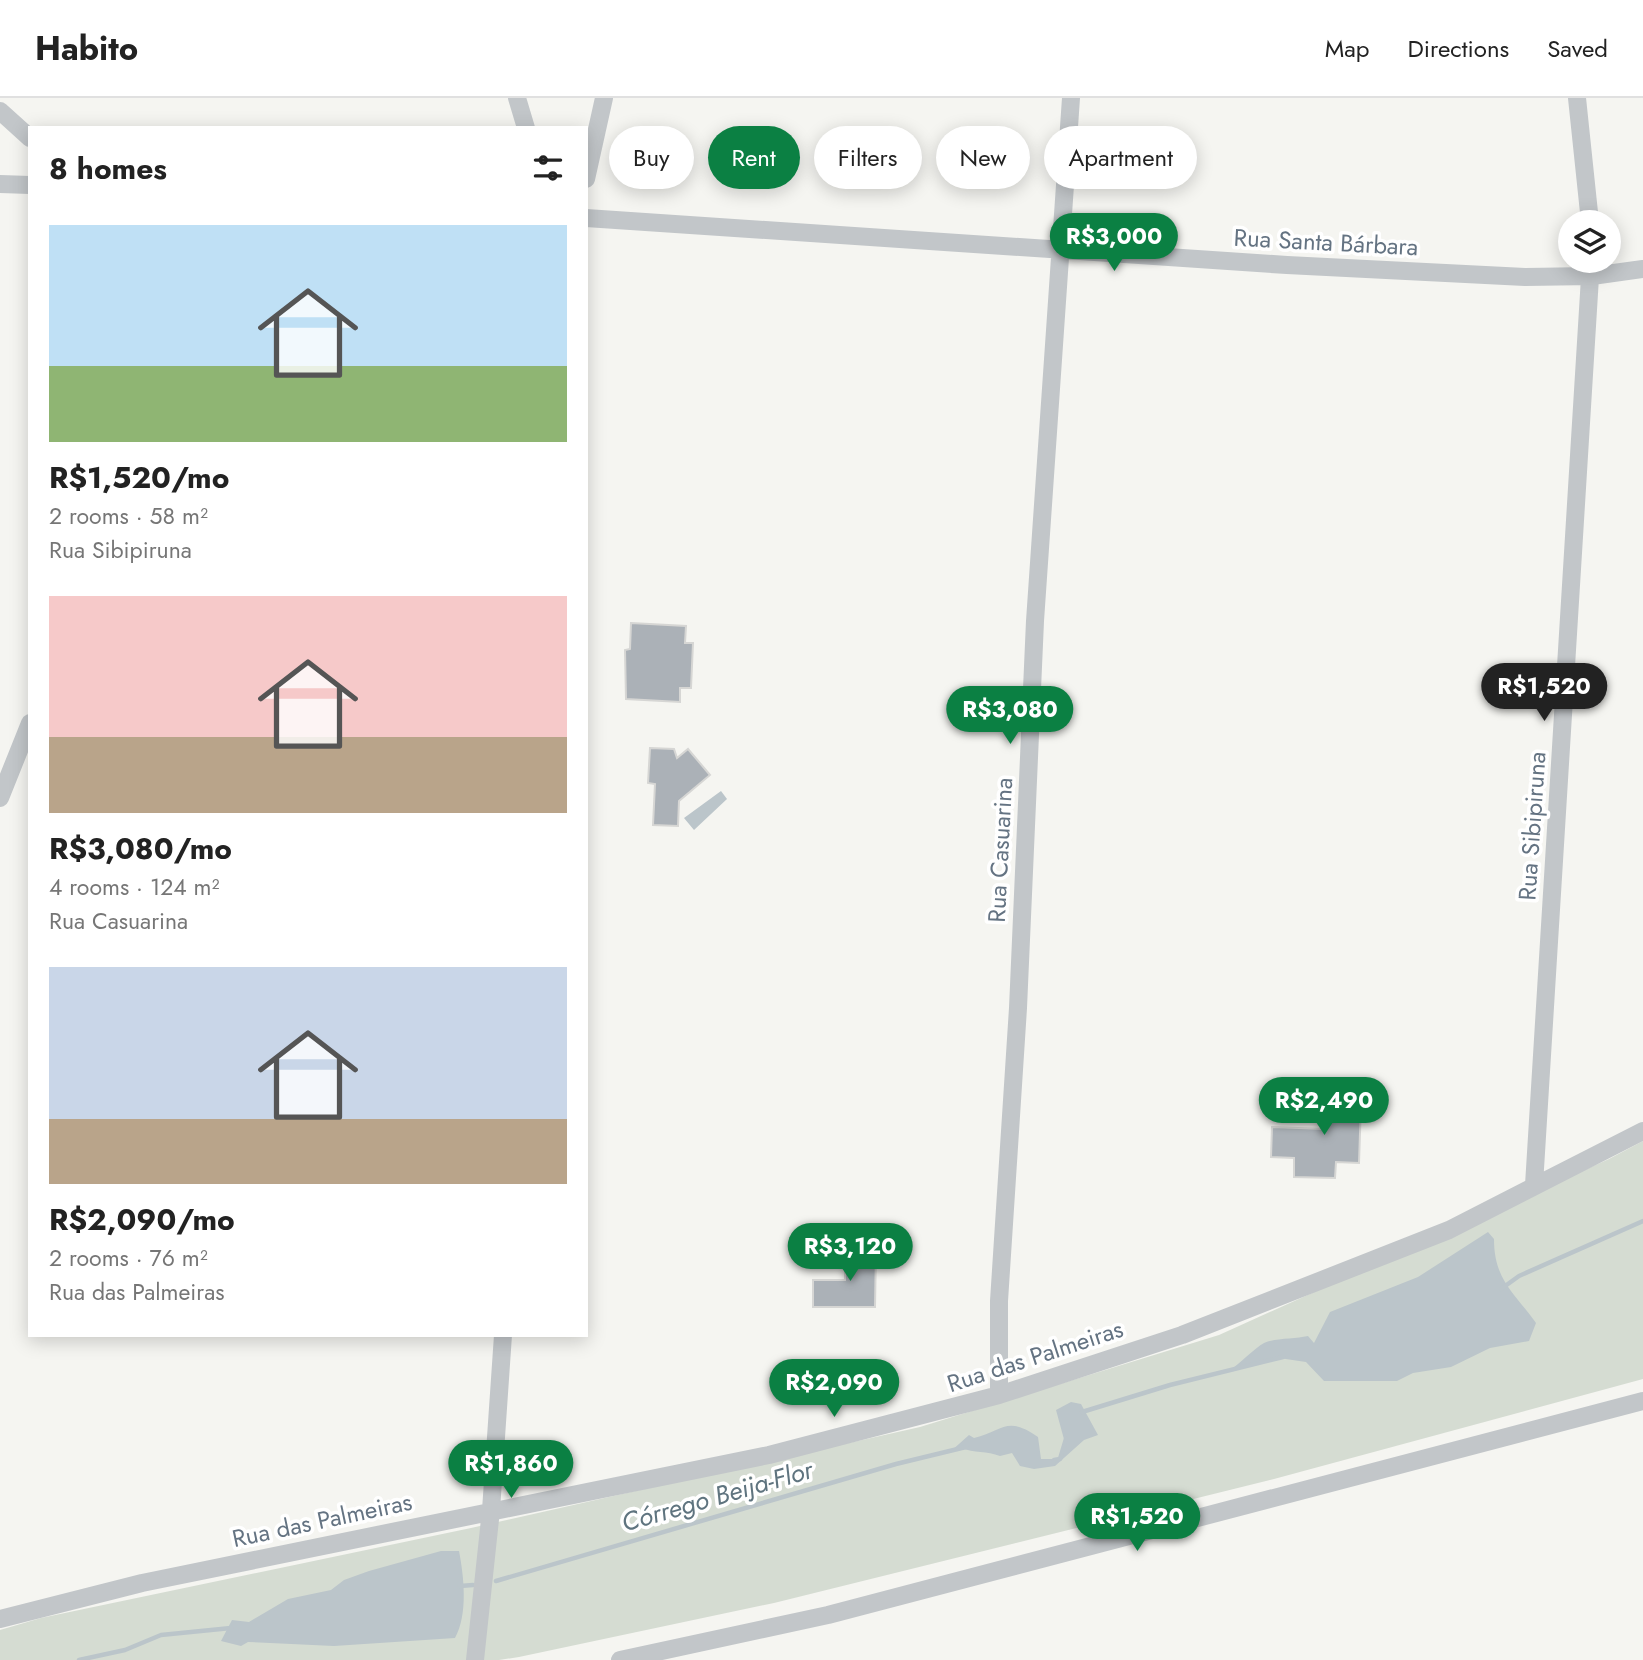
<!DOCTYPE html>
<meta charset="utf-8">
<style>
body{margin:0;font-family:Jost,sans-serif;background:#f2f2f2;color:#222;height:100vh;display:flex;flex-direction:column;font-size:26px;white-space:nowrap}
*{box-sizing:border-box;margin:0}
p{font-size:23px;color:#767676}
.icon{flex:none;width:38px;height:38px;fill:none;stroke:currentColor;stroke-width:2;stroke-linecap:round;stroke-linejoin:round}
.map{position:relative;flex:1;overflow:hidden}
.drawer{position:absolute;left:28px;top:28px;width:560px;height:1211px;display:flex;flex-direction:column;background:#fff;border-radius:0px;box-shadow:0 4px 18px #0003}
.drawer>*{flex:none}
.guide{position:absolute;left:609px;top:28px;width:665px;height:63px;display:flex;gap:14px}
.controls{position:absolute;left:1558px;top:112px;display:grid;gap:14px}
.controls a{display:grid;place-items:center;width:63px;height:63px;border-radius:50%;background:#fff;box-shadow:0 4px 18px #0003;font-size:35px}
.price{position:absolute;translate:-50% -60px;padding:0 16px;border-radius:24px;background:#0b8043;color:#fff;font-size:23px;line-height:46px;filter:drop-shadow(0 2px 4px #0008)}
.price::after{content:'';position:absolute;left:50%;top:42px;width:21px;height:16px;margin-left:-10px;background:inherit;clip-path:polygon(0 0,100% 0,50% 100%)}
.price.current{background:#222;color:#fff}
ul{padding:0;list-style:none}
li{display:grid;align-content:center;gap:14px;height:371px;padding:0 21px}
li span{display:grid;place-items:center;height:217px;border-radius:0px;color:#555}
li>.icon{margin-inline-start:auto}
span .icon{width:126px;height:126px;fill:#fffc;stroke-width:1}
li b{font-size:30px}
h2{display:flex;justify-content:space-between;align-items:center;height:84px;padding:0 21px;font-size:30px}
.pill{padding:0 24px;border-radius:32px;background:#fff;box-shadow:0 4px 18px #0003;font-size:24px;line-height:63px}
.pill.current{background:#0b8043;color:#fff}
header{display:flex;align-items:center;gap:42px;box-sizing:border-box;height:98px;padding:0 35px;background:#fff;border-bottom:2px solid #e0e0e0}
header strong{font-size:33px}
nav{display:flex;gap:38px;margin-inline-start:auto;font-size:24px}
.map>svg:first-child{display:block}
</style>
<header>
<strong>Habito</strong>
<nav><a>Map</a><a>Directions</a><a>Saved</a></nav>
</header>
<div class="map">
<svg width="1643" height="1562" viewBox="0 0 1643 1562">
<rect width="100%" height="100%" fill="#f5f5f1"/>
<path fill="#d5dcd2" d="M1643 1043V1281L1274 1381 774 1505 519 1559 499 1562H0V1532L41 1520 471 1430 920 1329 1219 1237 1609 1061Z"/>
<path fill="#bbc5ca" d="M721 693 727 701 694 732 684 720Z
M1488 1134 1494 1141C1494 1182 1514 1194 1536 1225L1529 1243 1490 1250 1451 1269 1413 1275 1397 1283H1324L1306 1264 1279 1260 1229 1273C1239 1266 1255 1250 1264 1245 1275 1240 1295 1241 1308 1238L1314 1245 1330 1214 1418 1179Z
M1071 1304 1081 1306 1098 1337 1084 1342 1055 1368 1034 1371 1020 1368 1012 1355 1000 1358C987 1353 974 1355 961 1350L950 1354 969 1337 974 1340C1003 1333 1007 1317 1038 1339L1041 1361H1060L1065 1345 1056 1312Z
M441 1453H459C464 1479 468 1516 455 1540L334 1548 248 1544 241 1548 221 1543 232 1522 249 1524 288 1501 331 1492 344 1482 369 1473Z"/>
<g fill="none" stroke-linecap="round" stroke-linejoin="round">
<path stroke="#bbc5ca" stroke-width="4.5" d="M1501 1191 1519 1178 1643 1123
M1082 1314 1170 1287 1283 1259
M1054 1362 1060 1361 1066 1341
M496 1483 896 1366 966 1349
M460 1488 473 1487
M79 1562 125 1552 161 1537 231 1530"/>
</g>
<path fill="#abb1b7" stroke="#d6d6d4" stroke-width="2" d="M631 525 686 528 685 545H693L691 590H680V604L626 601 625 552 630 551Z
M650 650 674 651 677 660 688 651 710 677 679 703 678 728 653 727 655 686 648 685Z
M1327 985 1357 986 1356 1005H1361L1359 1065 1336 1064 1335 1080 1294 1079V1060L1271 1059 1272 1029 1325 1031Z
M845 1152H876L875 1209H813V1182H845Z"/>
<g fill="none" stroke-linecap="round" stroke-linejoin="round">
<path stroke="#c2c6c9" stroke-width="18" d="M517 0 526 30
M1577 0 1590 124
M0 13 30 40
M586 81 604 0
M0 86 30 87
M586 120 1287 167 1525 179 1592 178 1643 171
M0 700 30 625
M1534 1087 1591 163
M999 1297V1203L1018 910 1035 523 1071 0
M0 1521 142 1485 769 1357 999 1297 1182 1237 1449 1132 1643 1033
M475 1562 491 1412 503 1237
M620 1562 828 1517 1643 1303"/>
</g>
<g text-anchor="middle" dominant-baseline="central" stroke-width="7" stroke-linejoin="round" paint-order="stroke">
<g font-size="24" fill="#647382" stroke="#fff">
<text transform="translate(1326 144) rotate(3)">Rua Santa Bárbara</text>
<text transform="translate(1532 728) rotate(-86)">Rua Sibipiruna</text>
<text transform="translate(1000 752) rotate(-87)">Rua Casuarina</text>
<text transform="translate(1035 1258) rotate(-18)">Rua das Palmeiras</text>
<text transform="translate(322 1422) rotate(-12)">Rua das Palmeiras</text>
</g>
<g font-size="26" font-style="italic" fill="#5f747f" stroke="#fff">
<text transform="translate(717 1398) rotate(-16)">Córrego Beija-Flor</text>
</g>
</g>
</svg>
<div class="controls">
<a><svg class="icon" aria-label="layers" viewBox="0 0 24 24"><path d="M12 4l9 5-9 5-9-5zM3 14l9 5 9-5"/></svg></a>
</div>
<b class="price" style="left:1114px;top:175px">R$3,000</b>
<b class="price current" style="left:1544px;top:625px">R$1,520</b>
<b class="price" style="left:1010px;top:648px">R$3,080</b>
<b class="price" style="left:1324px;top:1039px">R$2,490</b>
<b class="price" style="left:850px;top:1185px">R$3,120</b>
<b class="price" style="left:834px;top:1321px">R$2,090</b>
<b class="price" style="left:511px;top:1402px">R$1,860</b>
<b class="price" style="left:1137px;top:1455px">R$1,520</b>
<div class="guide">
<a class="pill">Buy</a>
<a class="pill current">Rent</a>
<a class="pill">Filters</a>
<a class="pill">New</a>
<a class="pill">Apartment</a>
</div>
<section class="drawer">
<h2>8 homes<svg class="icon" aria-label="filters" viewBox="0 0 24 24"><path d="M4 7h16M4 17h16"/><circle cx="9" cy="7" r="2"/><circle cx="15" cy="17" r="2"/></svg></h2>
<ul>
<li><span style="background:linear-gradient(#bfe0f5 65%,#8fb573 0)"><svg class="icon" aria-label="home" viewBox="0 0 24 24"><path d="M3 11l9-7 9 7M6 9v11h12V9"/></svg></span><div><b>R$1,520/mo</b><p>2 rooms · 58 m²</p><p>Rua Sibipiruna</p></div></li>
<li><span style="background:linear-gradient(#f6c9c9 65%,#b9a48a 0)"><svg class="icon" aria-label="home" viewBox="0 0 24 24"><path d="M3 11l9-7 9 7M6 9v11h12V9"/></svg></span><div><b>R$3,080/mo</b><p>4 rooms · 124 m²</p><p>Rua Casuarina</p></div></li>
<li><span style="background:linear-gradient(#c9d6e8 70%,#b9a48a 0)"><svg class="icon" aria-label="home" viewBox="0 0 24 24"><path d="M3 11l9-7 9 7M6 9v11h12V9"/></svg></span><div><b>R$2,090/mo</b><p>2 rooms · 76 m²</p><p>Rua das Palmeiras</p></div></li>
</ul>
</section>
</div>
